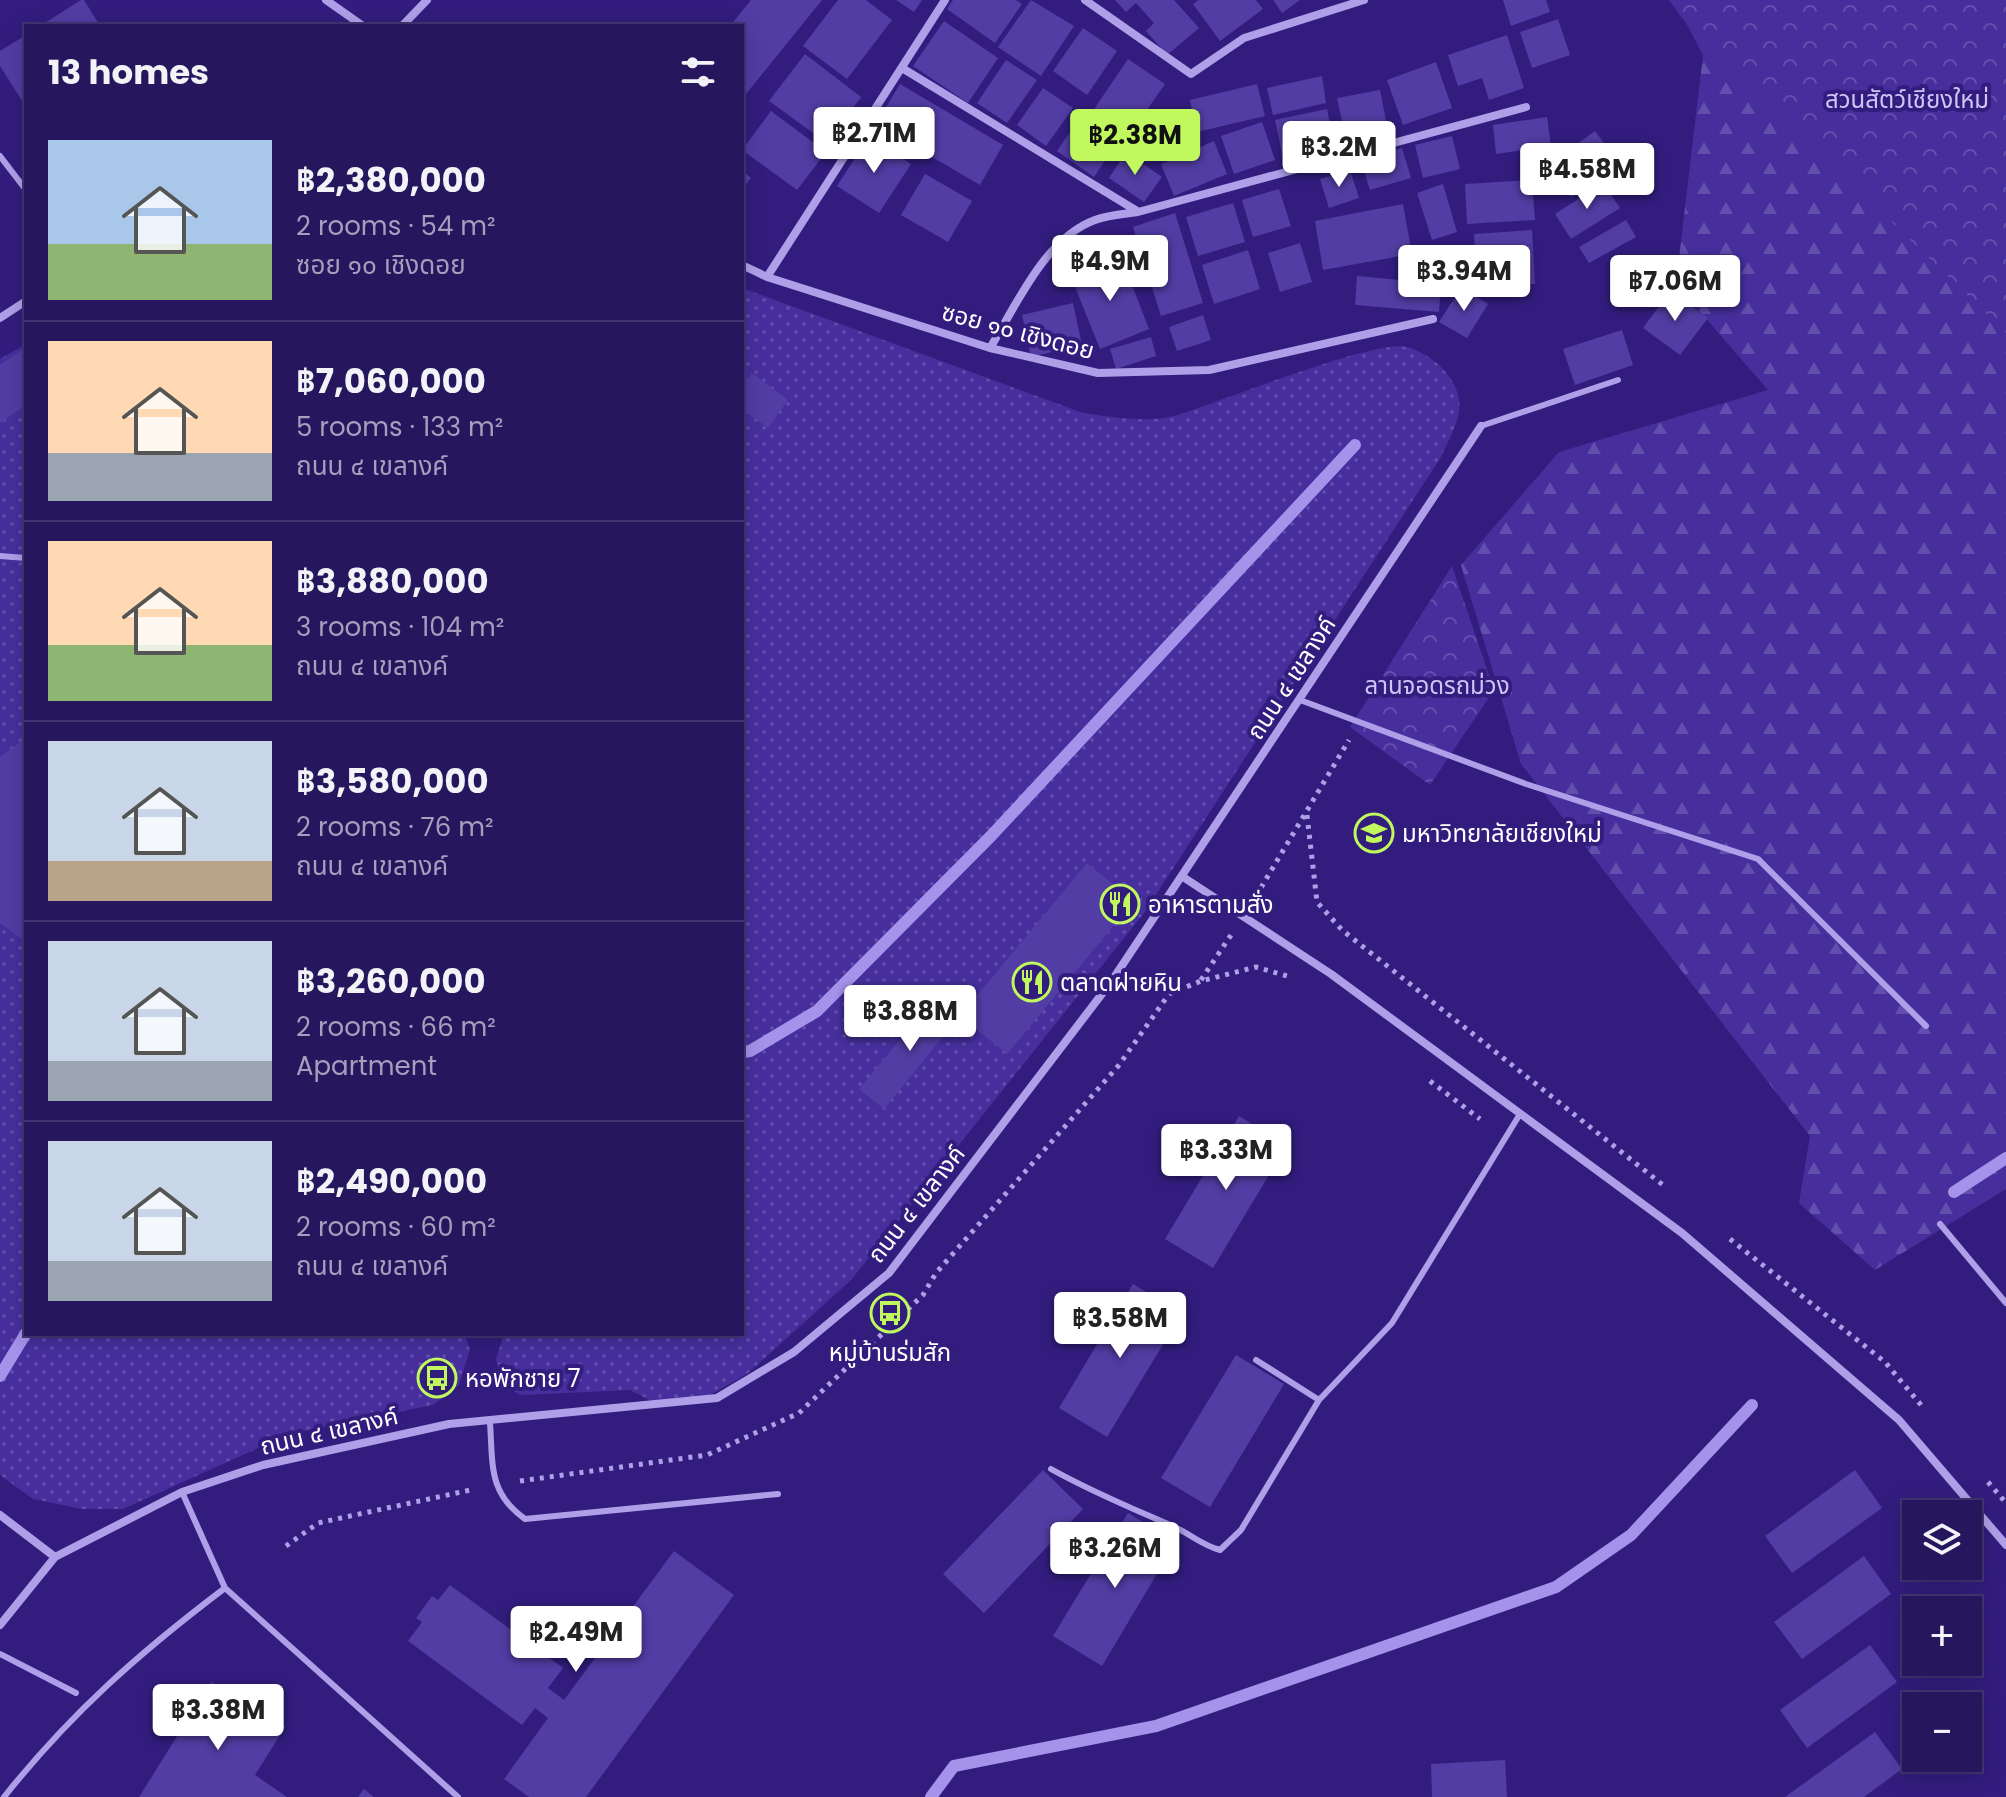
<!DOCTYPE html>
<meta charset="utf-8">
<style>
body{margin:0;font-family:Poppins,"Noto Sans Thai",sans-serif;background:#322367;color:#f1f3f6;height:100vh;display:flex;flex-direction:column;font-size:30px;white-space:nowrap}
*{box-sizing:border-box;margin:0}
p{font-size:26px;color:#a49fbc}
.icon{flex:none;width:44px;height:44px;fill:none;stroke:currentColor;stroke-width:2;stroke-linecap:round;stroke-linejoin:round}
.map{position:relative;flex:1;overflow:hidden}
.sheet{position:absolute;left:24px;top:24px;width:720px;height:1312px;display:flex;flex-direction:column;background:#26165e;border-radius:0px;box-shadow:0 4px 20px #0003,0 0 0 2px #423573}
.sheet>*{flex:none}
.buttons{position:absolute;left:1902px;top:1500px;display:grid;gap:16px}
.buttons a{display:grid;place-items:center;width:80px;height:80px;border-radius:0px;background:#26165e;box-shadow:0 4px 20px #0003,0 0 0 2px #423573;font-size:40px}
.price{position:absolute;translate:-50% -68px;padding:0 18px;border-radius:8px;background:#fff;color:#222;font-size:26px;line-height:52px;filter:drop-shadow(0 2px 4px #0008)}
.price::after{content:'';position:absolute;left:50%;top:48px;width:24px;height:18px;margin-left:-12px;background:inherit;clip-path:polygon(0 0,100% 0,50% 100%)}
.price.on{background:#c0f85e;color:#111}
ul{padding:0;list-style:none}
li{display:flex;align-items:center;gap:24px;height:200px;padding:0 24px}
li+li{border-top:2px solid #423573}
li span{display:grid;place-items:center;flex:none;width:224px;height:160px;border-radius:0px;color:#555}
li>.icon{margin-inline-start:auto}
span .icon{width:96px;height:96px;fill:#fffc;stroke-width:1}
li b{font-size:34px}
h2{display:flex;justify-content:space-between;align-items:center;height:96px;padding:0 24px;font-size:34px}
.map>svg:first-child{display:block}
</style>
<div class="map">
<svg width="2006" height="1797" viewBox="0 0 2006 1797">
<defs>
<pattern id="grass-dots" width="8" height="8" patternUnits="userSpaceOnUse" patternTransform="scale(2)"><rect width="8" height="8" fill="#462f9d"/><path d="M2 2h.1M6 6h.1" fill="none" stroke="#624eac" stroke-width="1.8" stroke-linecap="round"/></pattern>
<pattern id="forest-firs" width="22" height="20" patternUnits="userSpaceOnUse" patternTransform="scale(2)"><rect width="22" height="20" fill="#462f9d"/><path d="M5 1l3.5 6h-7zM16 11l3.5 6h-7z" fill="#624eac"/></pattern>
<pattern id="park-crowns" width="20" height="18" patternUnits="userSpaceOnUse" patternTransform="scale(2)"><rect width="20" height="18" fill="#462f9d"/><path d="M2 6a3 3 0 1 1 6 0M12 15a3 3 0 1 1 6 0" fill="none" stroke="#624eac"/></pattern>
</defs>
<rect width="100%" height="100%" fill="#321d7e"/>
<path fill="url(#grass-dots)" d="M742 288 1083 413C1111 417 1146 423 1174 416 1215 404 1376 338 1407 347 1419 350 1435 360 1443 369 1472 402 1457 422 1441 457L1144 913 851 1280 747 1374 703 1399 655 1403 630 1390 520 1395 502 1384 496 1359 504 1334H742Z
M26 344V1334H464L470 1349 459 1385 433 1405 289 1434 123 1509H82L33 1499 0 1475V359Z"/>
<path fill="url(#forest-firs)" d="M1674 0H2006V1189L1875 1270 1799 1203 1810 1136 1521 764 1461 565 1559 452 1768 390 1676 284 1703 55Z"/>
<path fill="url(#park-crowns)" d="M1669 0H2006V333L1682 18Z
M1452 566 1494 690 1430 785 1350 727Z"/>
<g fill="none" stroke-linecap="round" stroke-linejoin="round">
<path stroke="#a393ea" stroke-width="12" d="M742 1052 750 1051 817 1011 991 836 1355 445
M1954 1192 2006 1158
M0 1376 26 1333
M931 1797 954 1766 1156 1726 1556 1587 1631 1535 1752 1405"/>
</g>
<path fill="#523da4" d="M84 0 100 26H40L81 0Z
M751 0H822L742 99V26H730Z
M838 0H866L892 20 847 79 803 46Z
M896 0H922L914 12Z
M953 0H1016L1022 4 995 43 947 9Z
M1031 0 1074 26 1041 76 998 47Z
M1115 0H1174L1199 28 1167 55 1146 31 1154 23 1136 3 1126 12Z
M1199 0H1256L1263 9 1220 41 1193 4Z
M1273 0H1300L1282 13Z
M1503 0H1546L1550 12 1511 26Z
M1558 19 1570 55 1532 68 1520 32Z
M944 21 998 58 968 103 913 66Z
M1083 28 1117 51 1087 95 1053 71Z
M26 35V107L0 66V51Z
M1507 35 1524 88 1489 100 1482 78 1458 86 1448 55Z
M805 54 861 97 827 143 769 101Z
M1128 59 1165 84 1126 140 1090 115Z
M1006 60 1037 80 1007 123 977 103Z
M1436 62 1452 108 1403 125 1387 80Z
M1322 76 1326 103 1273 115 1267 88Z
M900 84 1003 145 980 185 876 124Z
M1257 84 1265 116 1197 132 1190 100Z
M1043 88 1073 108 1046 146 1017 125Z
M1380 90 1388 131 1346 139 1337 98Z
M1327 109 1334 143 1282 154 1275 120Z
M771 111 826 152 797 190 742 150Z
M1081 116 1118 141 1094 177 1057 151Z
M1547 117 1551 146 1496 154 1493 125Z
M1174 121 1185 144 1157 158 1150 146Z
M1262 122 1275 160 1234 174 1221 136Z
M1595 131 1618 162 1571 197 1547 166Z
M1452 136 1460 169 1423 178 1415 145Z
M869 137 911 164 879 213 837 186Z
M1214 141 1227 174 1174 196 1161 164Z
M1402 148 1411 178 1370 190 1361 161Z
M1126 152 1162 177 1144 202 1109 178Z
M1350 170 1359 198 1329 208 1320 179Z
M742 171 751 178 742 189Z
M925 174 972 201 948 242 901 215Z
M1532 180 1535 220 1467 224 1465 184Z
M1603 183 1620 208 1571 239 1555 214Z
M1443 184 1457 232 1432 240 1417 193Z
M1279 189 1291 226 1253 237 1242 200Z
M1233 203 1245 242 1198 256 1186 217Z
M1403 204 1412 254 1323 270 1315 221Z
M1175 213 1203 303 1161 316 1133 227Z
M1626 220 1636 237 1589 263 1579 247Z
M1532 230 1535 284 1477 288 1474 234Z
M1300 243 1312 282 1280 292 1268 253Z
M1248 250 1260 289 1214 304 1202 265Z
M1121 257 1149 329 1100 349 1071 277Z
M1357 276 1441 284 1439 312 1355 305Z
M1461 288 1488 304 1467 338 1439 322Z
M1671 290 1708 318 1680 355 1643 328Z
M1073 303 1082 345 1031 357 1022 315Z
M1203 315 1211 340 1177 351 1169 327Z
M1622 330 1633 365 1575 385 1563 349Z
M1151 337 1156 356 1116 369 1110 349Z
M26 347V405L0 423V365Z
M752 373 788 400 768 428 742 409V387Z
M26 738V942L0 923V757Z
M1087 863 1134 901 1007 1054 960 1016Z
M936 996 960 1016 884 1109 859 1089Z
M1239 1116 1287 1145 1213 1268 1165 1239Z
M1133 1284 1182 1313 1107 1437 1059 1408Z
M1236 1355 1284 1384 1210 1507 1161 1478Z
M1043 1470 1083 1509 984 1613 943 1574Z
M1855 1470 1882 1508 1792 1573 1765 1536Z
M1128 1513 1176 1542 1102 1666 1053 1636Z
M674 1551 734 1595 586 1797H529L504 1779 548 1718 535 1708 522 1725 408 1641 422 1622 416 1618 432 1596 438 1600 450 1585 563 1668 548 1688 564 1700Z
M1864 1556 1891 1594 1802 1659 1774 1622Z
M1870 1645 1897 1682 1807 1748 1780 1710Z
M211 1682 285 1727 255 1775 287 1797H139Z
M1875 1732 1902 1769 1864 1797H1785Z
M1505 1760 1507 1797H1432L1431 1764Z
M364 1789 374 1797H358Z"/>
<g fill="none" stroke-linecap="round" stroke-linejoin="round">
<path stroke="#aea0e8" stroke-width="5" stroke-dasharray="4 6" stroke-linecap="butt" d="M1307 815 1317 902 1342 930 1663 1185
M1256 896 1349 740
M1201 980 1231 935
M1430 1081 1480 1119
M1730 1239 1885 1362 1921 1405
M520 1481 707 1455 799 1413 923 1295 936 1273 1119 1065 1169 994 1201 981 1256 967 1287 976
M1988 1482 2006 1503
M286 1546 318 1523 475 1489"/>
<path stroke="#aea0e8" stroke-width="6" d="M0 156 26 190
M1481 426 1618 380
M0 556 26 558
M1300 700 1526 784 1758 859 1926 1026
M1940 1224 2006 1303
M1256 1360 1319 1400 1392 1323 1520 1114
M490 1423C493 1464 488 1493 525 1519L778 1494
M1051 1469C1090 1491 1129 1507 1170 1525 1188 1532 1201 1545 1220 1550L1241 1530 1319 1400
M182 1492 225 1588 458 1797
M0 1654 76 1693
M4 1797C71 1713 139 1653 225 1588"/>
<path stroke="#aea0e8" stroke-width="8" d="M326 0 363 26
M1085 0 1191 74 1244 38 1364 0
M402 26 427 0
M902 68 1137 211
M742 265 767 277 990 348 1098 373 1209 370 1433 319
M767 277 945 0
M0 318 26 301
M990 348C1016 306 1045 238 1095 220 1108 215 1124 214 1138 212L1526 107
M1183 877 1331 974 1682 1233 1899 1420 2006 1545
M0 1515 55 1557
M0 1625 55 1557 182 1492 263 1465 449 1424 717 1398 794 1352 889 1273 1111 982 1481 426"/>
</g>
<defs>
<g id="university-ring" transform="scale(2)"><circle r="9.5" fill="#321d7e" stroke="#c0f85e" stroke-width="1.5"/><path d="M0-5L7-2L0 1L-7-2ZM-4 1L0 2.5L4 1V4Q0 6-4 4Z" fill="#c0f85e"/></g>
<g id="restaurant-ring" transform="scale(2)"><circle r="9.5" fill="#321d7e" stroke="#c0f85e" stroke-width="1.5"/><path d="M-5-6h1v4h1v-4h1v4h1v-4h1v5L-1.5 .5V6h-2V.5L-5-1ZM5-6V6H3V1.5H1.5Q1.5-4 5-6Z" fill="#c0f85e"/></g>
<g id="bus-ring" transform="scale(2)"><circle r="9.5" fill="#321d7e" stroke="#c0f85e" stroke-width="1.5"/><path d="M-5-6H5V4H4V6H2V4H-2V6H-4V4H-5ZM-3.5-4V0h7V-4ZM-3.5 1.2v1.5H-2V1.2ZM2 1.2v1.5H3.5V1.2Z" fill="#c0f85e"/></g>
</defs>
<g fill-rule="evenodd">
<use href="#university-ring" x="1374" y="833"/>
<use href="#restaurant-ring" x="1120" y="904"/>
<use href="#restaurant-ring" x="1032" y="982"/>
<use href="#bus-ring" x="890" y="1313"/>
<use href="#bus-ring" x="437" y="1378"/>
</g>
<g text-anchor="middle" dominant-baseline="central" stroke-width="8" stroke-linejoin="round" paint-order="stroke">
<g font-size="24" fill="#cec4f6" stroke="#321d7e">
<text x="1907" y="99">สวนสัตว์เชียงใหม่</text>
<text x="1437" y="685">ลานจอดรถม่วง</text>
</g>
<g font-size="24" fill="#fff" stroke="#321d7e">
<text transform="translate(1018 331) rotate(15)">ซอย ๑๐ เชิงดอย</text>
<text transform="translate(1291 678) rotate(-57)">ถนน ๔ เขลางค์</text>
<text transform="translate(916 1204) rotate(-52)">ถนน ๔ เขลางค์</text>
<text transform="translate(329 1431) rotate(-13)">ถนน ๔ เขลางค์</text>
</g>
<g font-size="24" fill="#fff" stroke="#321d7e" text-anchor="start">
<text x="1402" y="833">มหาวิทยาลัยเชียงใหม่</text>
<text x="1148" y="904">อาหารตามสั่ง</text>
<text x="1060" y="982">ตลาดฝายหิน</text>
<text x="890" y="1352" text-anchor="middle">หมู่บ้านร่มสัก</text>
<text x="465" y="1378">หอพักชาย 7</text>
</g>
</g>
</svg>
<div class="buttons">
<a><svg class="icon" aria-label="layers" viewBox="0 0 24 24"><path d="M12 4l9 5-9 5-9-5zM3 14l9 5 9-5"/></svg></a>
<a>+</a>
<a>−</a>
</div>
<b class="price" style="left:874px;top:175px">฿2.71M</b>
<b class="price on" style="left:1135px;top:177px">฿2.38M</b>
<b class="price" style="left:1339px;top:189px">฿3.2M</b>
<b class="price" style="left:1587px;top:211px">฿4.58M</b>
<b class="price" style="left:1110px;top:303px">฿4.9M</b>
<b class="price" style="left:1464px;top:313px">฿3.94M</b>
<b class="price" style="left:1675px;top:323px">฿7.06M</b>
<b class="price" style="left:910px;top:1053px">฿3.88M</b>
<b class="price" style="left:1226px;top:1192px">฿3.33M</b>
<b class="price" style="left:1120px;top:1360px">฿3.58M</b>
<b class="price" style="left:1115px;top:1590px">฿3.26M</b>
<b class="price" style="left:576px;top:1674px">฿2.49M</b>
<b class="price" style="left:218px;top:1752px">฿3.38M</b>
<section class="sheet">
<h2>13 homes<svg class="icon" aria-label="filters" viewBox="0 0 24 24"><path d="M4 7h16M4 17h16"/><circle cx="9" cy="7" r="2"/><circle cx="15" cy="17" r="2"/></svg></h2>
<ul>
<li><span style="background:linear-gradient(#a9c7e8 65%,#8fb573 0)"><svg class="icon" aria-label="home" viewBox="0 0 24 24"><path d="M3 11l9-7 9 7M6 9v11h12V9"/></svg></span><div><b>฿2,380,000</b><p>2 rooms · 54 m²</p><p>ซอย ๑๐ เชิงดอย</p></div></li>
<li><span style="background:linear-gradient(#ffd9b3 70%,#9aa5b1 0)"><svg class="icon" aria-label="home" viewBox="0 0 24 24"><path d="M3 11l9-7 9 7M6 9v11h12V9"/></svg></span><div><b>฿7,060,000</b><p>5 rooms · 133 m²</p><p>ถนน ๔ เขลางค์</p></div></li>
<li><span style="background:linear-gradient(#ffd9b3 65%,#8fb573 0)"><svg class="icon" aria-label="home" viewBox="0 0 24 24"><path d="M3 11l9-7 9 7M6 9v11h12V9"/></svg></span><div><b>฿3,880,000</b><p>3 rooms · 104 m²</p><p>ถนน ๔ เขลางค์</p></div></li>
<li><span style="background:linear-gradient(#c9d6e8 75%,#b9a48a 0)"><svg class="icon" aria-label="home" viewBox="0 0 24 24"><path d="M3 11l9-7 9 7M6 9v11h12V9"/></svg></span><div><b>฿3,580,000</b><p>2 rooms · 76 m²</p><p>ถนน ๔ เขลางค์</p></div></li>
<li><span style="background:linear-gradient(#c9d6e8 75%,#9aa5b1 0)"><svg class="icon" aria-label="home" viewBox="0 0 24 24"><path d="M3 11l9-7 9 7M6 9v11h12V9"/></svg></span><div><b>฿3,260,000</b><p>2 rooms · 66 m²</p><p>Apartment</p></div></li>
<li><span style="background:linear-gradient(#c9d6e8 75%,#9aa5b1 0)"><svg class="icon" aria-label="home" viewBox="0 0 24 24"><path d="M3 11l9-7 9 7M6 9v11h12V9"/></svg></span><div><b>฿2,490,000</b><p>2 rooms · 60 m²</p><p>ถนน ๔ เขลางค์</p></div></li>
</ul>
</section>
</div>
